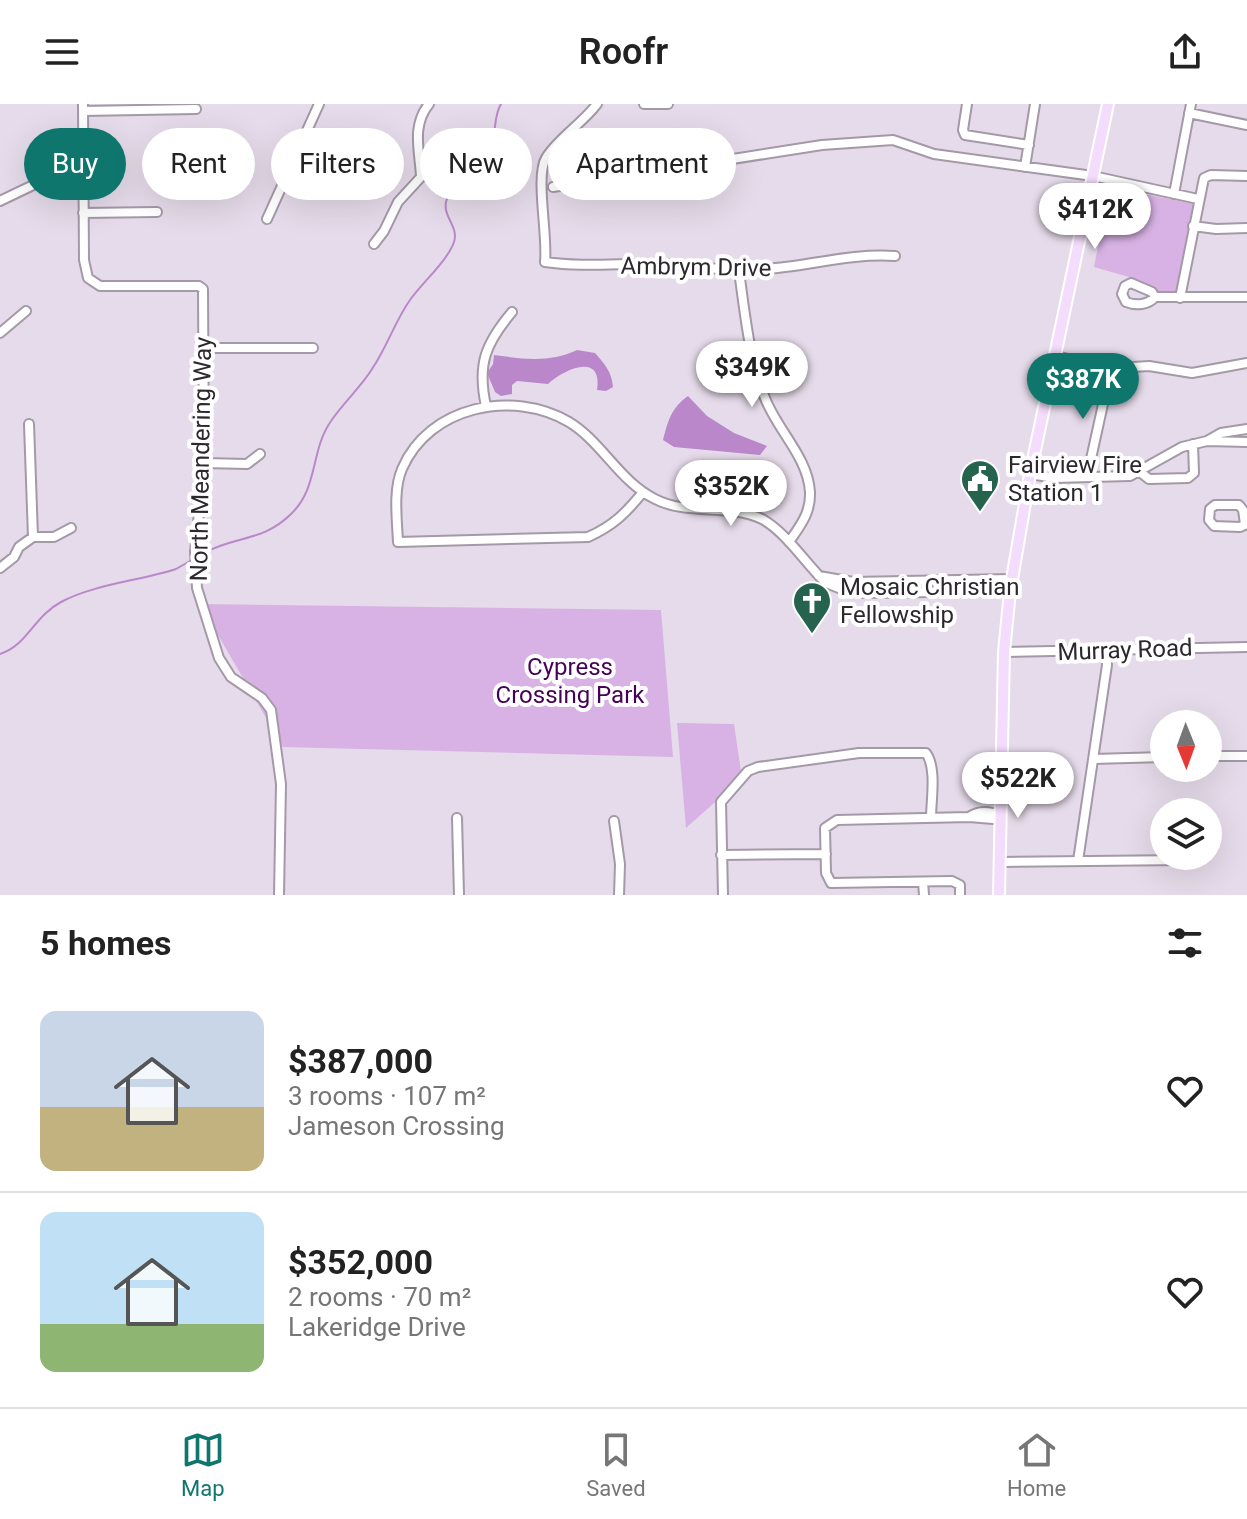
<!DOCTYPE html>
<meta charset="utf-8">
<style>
body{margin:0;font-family:Roboto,sans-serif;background:#f2f2f2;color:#222;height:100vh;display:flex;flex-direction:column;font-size:30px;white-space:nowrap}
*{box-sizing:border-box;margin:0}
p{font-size:26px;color:#767676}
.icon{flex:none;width:44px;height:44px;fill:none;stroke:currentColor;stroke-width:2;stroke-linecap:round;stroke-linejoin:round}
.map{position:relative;height:791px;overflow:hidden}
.drawer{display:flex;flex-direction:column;background:#fff;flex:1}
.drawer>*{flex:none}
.banner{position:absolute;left:24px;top:24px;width:800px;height:72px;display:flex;gap:16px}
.needle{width:52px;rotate:179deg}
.controls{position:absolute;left:1150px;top:606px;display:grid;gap:16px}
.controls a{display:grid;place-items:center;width:72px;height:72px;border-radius:50%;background:#fff;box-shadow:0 8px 32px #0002;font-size:40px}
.price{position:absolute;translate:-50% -68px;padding:0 18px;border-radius:28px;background:#fff;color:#222;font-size:26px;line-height:52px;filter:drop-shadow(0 2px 4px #0008)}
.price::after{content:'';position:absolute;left:50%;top:48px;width:24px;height:18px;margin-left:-12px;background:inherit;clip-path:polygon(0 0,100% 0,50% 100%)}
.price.active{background:#0f766e;color:#fff}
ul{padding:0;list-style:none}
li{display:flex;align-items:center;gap:24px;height:200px;padding:0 40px}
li+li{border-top:2px solid #e0e0e0}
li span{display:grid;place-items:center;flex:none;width:224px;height:160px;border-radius:16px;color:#555}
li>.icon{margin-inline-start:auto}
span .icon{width:96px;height:96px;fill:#fffc;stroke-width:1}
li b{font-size:34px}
h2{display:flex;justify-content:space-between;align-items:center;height:96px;padding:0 40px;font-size:34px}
.pill{padding:0 28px;border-radius:36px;background:#fff;box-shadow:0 8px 32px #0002;font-size:28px;line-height:72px}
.pill.active{background:#0f766e;color:#fff}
header{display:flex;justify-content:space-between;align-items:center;height:104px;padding:0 40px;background:#fff;font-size:36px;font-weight:600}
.tabs{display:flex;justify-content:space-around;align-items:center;height:112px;border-top:2px solid #e0e0e0;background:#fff;font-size:22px;color:#767676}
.tabs a{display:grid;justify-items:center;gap:4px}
.tabs .active{color:#0f766e}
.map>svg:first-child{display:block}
</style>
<header><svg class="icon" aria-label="menu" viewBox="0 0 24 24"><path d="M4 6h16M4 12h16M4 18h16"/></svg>Roofr<svg class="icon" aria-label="share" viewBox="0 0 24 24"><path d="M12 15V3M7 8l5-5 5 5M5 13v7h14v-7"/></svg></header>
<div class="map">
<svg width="1247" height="791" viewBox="0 0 1247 791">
<rect width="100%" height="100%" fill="#e6dbea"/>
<path fill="#d8b2e4" d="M1110 83 1194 100 1176 189 1164 191 1136 175 1094 163Z
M200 500 661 506 673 653 283 643Z
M677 619 734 620 742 674 686 724Z"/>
<path fill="#ba88ca" d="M577 246 595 249C604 259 612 268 613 283L606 287 597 286C603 247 563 266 548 280L517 277 512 281V290L501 292 495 288 487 269 493 260 494 251C523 255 550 259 577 246Z
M688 292 707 312 734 329 767 342 760 351 674 343 663 336C668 317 671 304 688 292Z"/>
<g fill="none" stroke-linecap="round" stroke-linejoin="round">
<path stroke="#ba88ca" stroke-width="2" d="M204 449C234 432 263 438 291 410 319 383 310 347 331 317 343 299 361 283 372 265 387 243 395 217 410 196 422 179 448 156 454 138 459 123 443 113 446 98 452 74 481 62 491 41 497 27 493 13 501 0
M0 550C28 541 33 513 61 498 95 480 139 477 176 465L190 457"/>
<g stroke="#a499a7" stroke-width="12">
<path id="minor" d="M83 0 84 156 88 174 100 182H199L203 185 204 359 195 448 197 484 219 554 231 573 262 594 271 606 281 680 279 791
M597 0C583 19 557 35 546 54 535 72 548 131 545 158 586 164 627 158 668 160 701 163 733 168 766 165 810 162 850 149 895 152
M644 0H668
M967 0 963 26 965 31 1029 41
M83 7 196 5
M1189 9 1247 21
M1025 63 1035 0
M553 83 822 41 893 36 934 50 1093 72 1198 95
M1174 90 1191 0
M0 97 50 73 83 65
M83 109 157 108
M267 115 319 0
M1193 122 1216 125 1247 124
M374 140 384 127 398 98 421 73C420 48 411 22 429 0
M739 167C745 210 749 254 765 294 777 326 808 353 810 388 811 409 800 422 789 438
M1155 193C1148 201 1136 202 1126 198L1122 190 1125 182 1131 179 1152 188 1155 193H1247
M1180 194 1204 74 1211 71 1247 72
M0 229 26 207
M205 244H313
M1056 252 1102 263
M1054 260 1085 266 1149 262 1192 269 1247 259
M486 302C477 261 485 240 512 208
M29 320 33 433
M1207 337 1247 338
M204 359 247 360 260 350
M1140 368 1149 375 1188 374 1194 369 1193 340
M1030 370 1054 374 1130 372 1182 343 1207 337 1221 329 1247 325
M1087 373 1107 282V263
M643 388C626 409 613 422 588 433L398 438C397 415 393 386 402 365 429 302 512 285 569 318 602 338 619 377 655 395 688 412 728 399 762 415 786 428 806 460 826 479L849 488 863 489 1010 487
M1245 420 1243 406 1239 401H1215L1210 405 1209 416 1214 422 1240 423 1247 420
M0 464 14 453 19 443 33 433H54L71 424
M819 472 853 478 1011 475
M1004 548 1247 543
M1208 652H1247
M1093 655 1164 653
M969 713C979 706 990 707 1001 712
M457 714 459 791
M614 717 620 760 619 791
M721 751 826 750
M1078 757 1107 561 1106 548
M1000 758 1187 756
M923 778 924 791
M723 791 721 698 748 667 758 663 859 649H926C937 664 931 696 931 714
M960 791V781L952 777 831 779 826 769 825 724 837 716 969 713 993 715 1001 712"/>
</g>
<g stroke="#fff" stroke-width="14">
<path id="major" d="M999 791 1004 548 1010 487 1030 370 1108 0"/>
</g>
<use href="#minor" stroke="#fff" stroke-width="8"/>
<use href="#major" stroke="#f4dcfc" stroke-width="10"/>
</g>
<defs>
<g id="civic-pin" transform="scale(2)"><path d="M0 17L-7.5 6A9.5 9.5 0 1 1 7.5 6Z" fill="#26634e" stroke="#fff"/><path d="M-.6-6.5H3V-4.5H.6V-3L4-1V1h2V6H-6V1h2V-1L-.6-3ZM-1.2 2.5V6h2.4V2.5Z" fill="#fff"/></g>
<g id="church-pin" transform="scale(2)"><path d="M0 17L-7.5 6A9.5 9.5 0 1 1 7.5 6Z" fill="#26634e" stroke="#fff"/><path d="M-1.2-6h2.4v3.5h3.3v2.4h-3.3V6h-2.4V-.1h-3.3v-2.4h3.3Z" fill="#fff"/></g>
</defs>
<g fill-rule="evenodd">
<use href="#civic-pin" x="980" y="375"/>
<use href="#church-pin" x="812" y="497"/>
</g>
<g text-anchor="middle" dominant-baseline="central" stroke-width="8" stroke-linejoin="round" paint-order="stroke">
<g font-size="24" fill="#2c282e" stroke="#fff">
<text transform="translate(696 163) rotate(1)">Ambrym Drive</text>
<text transform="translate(201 355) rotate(-89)">North Meandering Way</text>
<text transform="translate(1125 546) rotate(-2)">Murray Road</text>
</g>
<g font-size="24" fill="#2c282e" stroke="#fff" text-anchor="start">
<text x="1008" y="361">Fairview Fire<tspan x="1008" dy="28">Station 1</tspan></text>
<text x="840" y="483">Mosaic Christian<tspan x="840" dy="28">Fellowship</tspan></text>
</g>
<g font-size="24" fill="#460256" stroke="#fff">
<text x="570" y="563">Cypress<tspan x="570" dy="28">Crossing Park</tspan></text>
</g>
</g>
</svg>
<div class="controls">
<a><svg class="needle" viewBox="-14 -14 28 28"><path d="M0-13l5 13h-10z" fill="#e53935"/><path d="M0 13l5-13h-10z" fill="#767676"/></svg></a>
<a><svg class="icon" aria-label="layers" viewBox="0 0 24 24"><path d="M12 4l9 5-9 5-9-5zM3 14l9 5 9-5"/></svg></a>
</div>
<b class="price" style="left:1095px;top:147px">$412K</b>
<b class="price" style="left:752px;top:305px">$349K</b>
<b class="price active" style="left:1083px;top:317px">$387K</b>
<b class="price" style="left:731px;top:424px">$352K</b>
<b class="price" style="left:1018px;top:716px">$522K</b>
<div class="banner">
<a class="pill active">Buy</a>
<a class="pill">Rent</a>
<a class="pill">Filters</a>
<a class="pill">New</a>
<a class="pill">Apartment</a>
</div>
</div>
<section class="drawer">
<h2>5 homes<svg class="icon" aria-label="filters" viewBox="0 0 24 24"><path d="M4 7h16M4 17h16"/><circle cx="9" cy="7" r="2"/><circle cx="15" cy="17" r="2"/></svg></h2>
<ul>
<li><span style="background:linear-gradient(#c9d6e8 60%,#c2b280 0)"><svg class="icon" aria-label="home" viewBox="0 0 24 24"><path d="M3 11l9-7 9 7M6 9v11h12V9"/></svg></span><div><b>$387,000</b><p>3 rooms · 107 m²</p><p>Jameson Crossing</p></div><svg class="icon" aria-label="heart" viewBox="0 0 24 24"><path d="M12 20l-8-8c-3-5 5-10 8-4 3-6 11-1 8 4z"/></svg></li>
<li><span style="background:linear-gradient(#bfe0f5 70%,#8fb573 0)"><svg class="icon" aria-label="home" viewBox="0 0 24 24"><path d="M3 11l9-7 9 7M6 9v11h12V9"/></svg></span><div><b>$352,000</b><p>2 rooms · 70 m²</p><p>Lakeridge Drive</p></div><svg class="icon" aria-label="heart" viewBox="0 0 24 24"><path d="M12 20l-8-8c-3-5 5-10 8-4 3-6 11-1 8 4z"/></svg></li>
</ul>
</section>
<nav class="tabs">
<a class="active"><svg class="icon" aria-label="map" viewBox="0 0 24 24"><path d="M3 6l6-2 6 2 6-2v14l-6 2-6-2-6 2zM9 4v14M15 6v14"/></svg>Map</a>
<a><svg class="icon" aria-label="saved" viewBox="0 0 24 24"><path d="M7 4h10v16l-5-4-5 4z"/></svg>Saved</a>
<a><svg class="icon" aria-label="home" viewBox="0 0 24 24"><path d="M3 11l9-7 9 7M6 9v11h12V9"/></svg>Home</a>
</nav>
